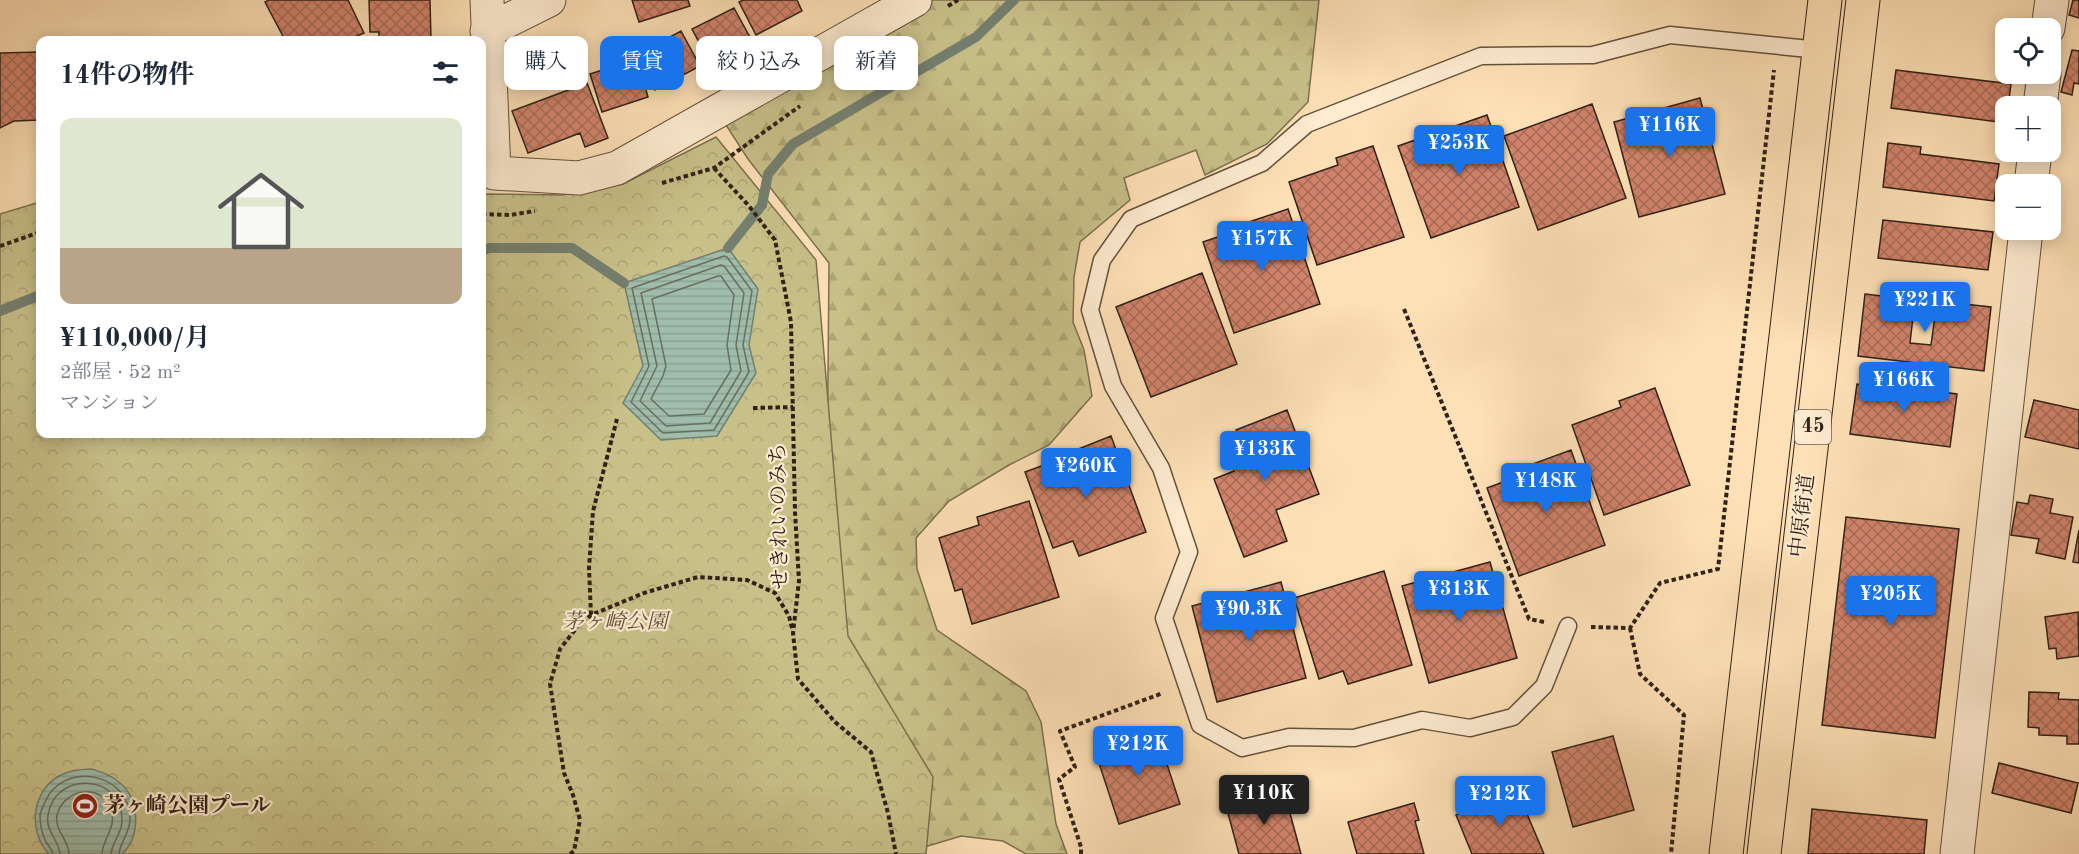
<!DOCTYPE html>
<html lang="ja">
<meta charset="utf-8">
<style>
body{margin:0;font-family:"Old Standard TT","Noto Serif JP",serif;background:#f6f6f7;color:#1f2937;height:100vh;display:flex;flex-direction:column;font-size:22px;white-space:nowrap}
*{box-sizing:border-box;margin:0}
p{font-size:20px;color:#747a83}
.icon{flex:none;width:33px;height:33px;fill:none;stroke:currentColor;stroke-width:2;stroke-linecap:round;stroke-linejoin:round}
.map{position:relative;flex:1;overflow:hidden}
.drawer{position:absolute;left:36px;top:36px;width:450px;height:402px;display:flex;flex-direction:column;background:#fff;border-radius:12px;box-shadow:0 3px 15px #0003}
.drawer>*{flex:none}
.top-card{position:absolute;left:504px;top:36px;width:570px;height:54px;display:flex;gap:12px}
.tools{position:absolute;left:1995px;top:18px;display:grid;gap:12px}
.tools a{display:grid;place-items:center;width:66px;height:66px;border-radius:12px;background:#fff;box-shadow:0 3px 15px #0003;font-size:30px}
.price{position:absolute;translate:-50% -51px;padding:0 14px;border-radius:6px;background:#1a73e8;color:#fff;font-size:20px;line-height:39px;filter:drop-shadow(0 2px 3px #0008)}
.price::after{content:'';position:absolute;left:50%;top:36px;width:18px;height:14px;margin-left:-9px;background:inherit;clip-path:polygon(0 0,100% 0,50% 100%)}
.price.active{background:#222;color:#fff}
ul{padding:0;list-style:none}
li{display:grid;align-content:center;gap:12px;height:318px;padding:0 24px}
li+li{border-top:2px solid #e0e1e3}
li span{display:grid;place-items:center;height:186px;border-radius:12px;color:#555}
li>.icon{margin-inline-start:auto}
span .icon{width:108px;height:108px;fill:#fffc;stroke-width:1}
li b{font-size:26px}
h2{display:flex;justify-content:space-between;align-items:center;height:72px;padding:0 24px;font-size:26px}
.pill{padding:0 21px;border-radius:12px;background:#fff;box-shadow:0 3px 15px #0003;font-size:21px;line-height:54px}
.pill.active{background:#1a73e8;color:#fff}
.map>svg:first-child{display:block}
</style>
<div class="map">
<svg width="2079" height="854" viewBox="0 0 2079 854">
<defs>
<pattern id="forest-firs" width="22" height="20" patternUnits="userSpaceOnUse" patternTransform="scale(1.5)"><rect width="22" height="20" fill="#c8c089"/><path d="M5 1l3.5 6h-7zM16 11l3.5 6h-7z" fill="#aca575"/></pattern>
<pattern id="park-crowns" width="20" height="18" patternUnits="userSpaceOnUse" patternTransform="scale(1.5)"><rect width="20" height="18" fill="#c8c089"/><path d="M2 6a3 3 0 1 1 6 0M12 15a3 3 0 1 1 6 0" fill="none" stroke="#aca575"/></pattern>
<pattern id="water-rules" width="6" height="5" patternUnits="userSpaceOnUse" patternTransform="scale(1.5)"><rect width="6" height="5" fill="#a0bdab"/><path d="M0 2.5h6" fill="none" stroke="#8aa292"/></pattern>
<pattern id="building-cross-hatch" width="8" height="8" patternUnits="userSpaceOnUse" patternTransform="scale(1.5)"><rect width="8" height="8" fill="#d0836b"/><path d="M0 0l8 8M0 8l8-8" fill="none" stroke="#a96b57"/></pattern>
</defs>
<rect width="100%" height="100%" fill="#fee0b6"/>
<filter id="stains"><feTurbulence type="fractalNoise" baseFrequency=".00333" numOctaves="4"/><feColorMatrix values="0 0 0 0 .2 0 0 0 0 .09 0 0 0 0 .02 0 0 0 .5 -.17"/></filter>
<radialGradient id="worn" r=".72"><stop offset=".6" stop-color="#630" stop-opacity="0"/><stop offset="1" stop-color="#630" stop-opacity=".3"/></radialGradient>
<path fill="url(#forest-firs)" stroke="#7c704f" stroke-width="1.5" d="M933 0H1319L1308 102 1267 144 1205 175 1196 150 1124 178 1130 200 1080 242 1074 277 1073 322 1084 350 1092 396 1049 445 1009 465 949 501 916 538 917 569 937 630 1026 691 1041 722 1056 824 1067 854H1026L1003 841 961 836 911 851 826 595 829 263 748 159 726 125 917 15Z"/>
<path fill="url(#park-crowns)" stroke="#7c704f" stroke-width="1.5" d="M716 137 816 260 848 636 933 777 926 854H0V214L40 202V434H482V194L562 195 623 184Z"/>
<path fill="url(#water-rules)" stroke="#747f6f" stroke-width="1.5" d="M728 248 758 289 749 345 756 373 717 436 661 440 623 403 643 366 624 283Z
M91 769C102 772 111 775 120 783 140 799 141 836 122 854H49C28 832 31 792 59 776 69 770 79 770 91 769Z"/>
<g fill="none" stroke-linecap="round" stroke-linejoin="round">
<path stroke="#686f60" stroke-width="1.5" d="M724 256 727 257 752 291 743 345 749 372 714 430 663 433 631 402 649 366 632 288Z
M721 265 724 266 744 293 736 345 741 371 710 423 666 426 640 401 657 366 641 293Z
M718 276H721L734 295 727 345 731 370 704 414 669 416 651 399 663 376 666 366 652 299Z
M53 854C52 848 49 847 46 842 42 834 40 824 40 815 41 811 43 806 45 802 63 760 130 772 130 819 130 833 120 842 119 854
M60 854C59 840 45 831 48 815 55 770 122 774 122 819 123 833 112 841 111 854
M69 854C69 840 54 830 57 815 64 788 103 782 111 810 117 828 103 837 102 854"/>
<path stroke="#747f6f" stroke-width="10" d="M728 248 762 205 768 174 793 144 976 37 1014 0
M482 251 489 248H572L624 283
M0 311 40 295"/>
</g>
<path fill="url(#building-cross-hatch)" stroke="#312115" stroke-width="1.5" d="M269 0H348L364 33 347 40H285L265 2Z
M369 0H430L431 40H379V32H370Z
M632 0H688L690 6 639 22Z
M743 0H797L802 11 756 35 739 2Z
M2073 0H2079V18L2069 15Z
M734 8 752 41 710 63 692 29Z
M681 31 700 66 655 90 636 55Z
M2072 50 2079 51V84L2074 83 2072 95 2061 92Z
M40 52V120L14 121 0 128V53Z
M637 59 648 97 602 112 590 74Z
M1896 70 2011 84 2008 106H2006V123L1891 108Z
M587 83 608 138 585 147 580 133 528 153 512 111Z
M1700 98 1725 194 1639 217 1614 122Z
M1592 104 1626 198 1538 230 1504 136Z
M1487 115 1519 207 1431 238 1398 146Z
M1888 143 1921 147 1920 154 1999 164 1994 201 1883 187Z
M1373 146 1404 237 1317 265 1289 182 1338 165 1336 158Z
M1288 209 1320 304 1234 333 1203 242 1247 227 1246 223Z
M1883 220 1993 232 1988 270 1878 258Z
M1202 273 1237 364 1151 397 1116 307Z
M1865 294 1915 300 1910 343 1931 345 1937 301 1991 307 1984 371 1858 356Z
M1891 374 1912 376 1910 388 1957 394 1950 447 1850 434 1857 384 1889 388Z
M1655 388 1690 485 1604 515 1572 425 1621 407 1619 401Z
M2034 400 2079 410V449L2025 437Z
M1287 410 1319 494 1276 510 1287 541 1244 557 1214 479 1234 471 1226 450 1242 444 1236 430Z
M1111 436 1146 532 1079 556 1073 541 1053 548 1025 472 1077 453 1076 450Z
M1571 450 1605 545 1519 576 1487 488 1525 474 1522 468Z
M2030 495 2053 499 2050 513 2073 517 2065 559 2036 553 2039 539 2011 535 2017 502 2028 504Z
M1029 501 1059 597 972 624 962 589 955 591 939 538 979 525 977 517Z
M1846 517 1959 529 1935 738 1822 725Z
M2079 530V563L2073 562Z
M1490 562 1517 658 1429 683 1402 586Z
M1384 571 1412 665 1348 684 1343 671 1319 679 1294 598Z
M1281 582 1306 678 1217 702 1192 606Z
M2078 612 2079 656 2057 659 2056 648 2049 649 2045 617Z
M2029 692 2059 693 2058 699 2079 700V744H2067V736L2039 735V728L2028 727Z
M1161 729 1167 747 1162 749 1180 804 1119 824 1095 751Z
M1613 736 1634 810 1573 827 1552 752Z
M1999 763 2078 783 2071 813 1992 793Z
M1516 788 1544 854H1472L1456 815Z
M1284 791 1301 854H1239L1226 806Z
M1414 803 1419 820 1415 821 1424 854H1357L1348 822Z
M1812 809 1927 820 1924 854H1808Z"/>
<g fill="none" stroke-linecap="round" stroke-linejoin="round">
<g stroke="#64513d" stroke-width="19">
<path id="lane" d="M1568 626 1544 686 1513 717 1470 728 1422 720 1354 738 1289 737 1242 748 1200 725 1164 618 1189 552 1161 468 1113 386 1090 310 1102 260 1131 219 1262 163 1307 124 1481 56 1593 55 1670 35 1819 50"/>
</g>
<g stroke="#64513d" stroke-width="35">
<path id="street" d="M487 0 494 173 579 178 617 168 915 0
M2048 28 2052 0
M487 31 549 0
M2040 106 2044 74
M2031 184 2035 152
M1957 854 2026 230"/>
</g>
<g stroke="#312115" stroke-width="35">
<path id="primary" d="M1726 854 1825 0
M1764 854 1863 0"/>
</g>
<path stroke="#312115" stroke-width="4" stroke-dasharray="4.5 3" stroke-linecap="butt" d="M948 6 958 0
M714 168 749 206 775 240 791 322 795 512 799 581 793 633 798 679 835 722 871 752 888 813 896 854
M662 183 714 168 800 106
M482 214 510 215 535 211
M0 246 40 232
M1404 309 1529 619 1544 622
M753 408 793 407
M591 615 589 568 593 511 617 419
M1591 627 1630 628 1660 583 1718 569 1774 70
M1630 628 1640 674 1684 715 1671 854
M570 854 574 851 580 820 573 795 564 773 550 684 560 649 578 626 591 615 644 593 698 577 747 580 775 593 789 616 792 628
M1081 854V847L1059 779 1075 767 1060 731 1163 693"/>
<use href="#lane" stroke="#feebd0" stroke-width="16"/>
<use href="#street" stroke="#feebd0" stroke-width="33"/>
<use href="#primary" stroke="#fee0b6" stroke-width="33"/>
</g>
<defs>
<g id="stadium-disc" transform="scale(1.35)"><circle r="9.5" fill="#8f2418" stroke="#feebd0"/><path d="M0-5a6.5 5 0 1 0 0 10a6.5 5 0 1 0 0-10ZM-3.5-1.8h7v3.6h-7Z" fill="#fff"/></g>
</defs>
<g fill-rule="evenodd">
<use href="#stadium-disc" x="85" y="806"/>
</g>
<g text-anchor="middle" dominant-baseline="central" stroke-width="4.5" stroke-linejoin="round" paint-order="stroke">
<rect fill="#feebd0" stroke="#6e5e4d" stroke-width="1.5" x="1795" y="410" width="36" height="34" rx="4.5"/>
<g font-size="20" font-weight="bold" fill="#312115">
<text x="1813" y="427">45</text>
</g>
<g font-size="21" fill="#312115" stroke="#feebd0">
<text transform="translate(780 516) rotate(-91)">せきれいのみち</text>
<text transform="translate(1803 516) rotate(-83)">中原街道</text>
</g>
<g font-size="21" font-style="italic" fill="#5e5138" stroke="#feebd0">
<text x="615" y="622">茅ヶ崎公園</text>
</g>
<g font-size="21" font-weight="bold" fill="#312115" stroke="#feebd0" text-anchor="start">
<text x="104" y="806">茅ヶ崎公園プール</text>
</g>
</g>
<rect width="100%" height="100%" filter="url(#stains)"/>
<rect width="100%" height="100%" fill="url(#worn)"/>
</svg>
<div class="tools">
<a><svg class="icon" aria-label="locate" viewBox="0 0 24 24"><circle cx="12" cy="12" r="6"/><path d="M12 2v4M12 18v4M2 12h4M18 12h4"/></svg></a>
<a>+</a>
<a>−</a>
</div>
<b class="price" style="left:1670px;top:158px">¥116K</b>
<b class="price" style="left:1459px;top:176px">¥253K</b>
<b class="price" style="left:1262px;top:272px">¥157K</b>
<b class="price" style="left:1925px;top:333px">¥221K</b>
<b class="price" style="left:1904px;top:413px">¥166K</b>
<b class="price" style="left:1265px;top:482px">¥133K</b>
<b class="price" style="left:1086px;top:499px">¥260K</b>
<b class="price" style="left:1546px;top:514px">¥148K</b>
<b class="price" style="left:1459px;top:622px">¥313K</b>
<b class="price" style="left:1891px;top:627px">¥205K</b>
<b class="price" style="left:1249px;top:642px">¥90.3K</b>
<b class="price" style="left:1138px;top:777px">¥212K</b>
<b class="price active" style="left:1264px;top:826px">¥110K</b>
<b class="price" style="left:1500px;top:827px">¥212K</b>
<div class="top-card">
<a class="pill">購入</a>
<a class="pill active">賃貸</a>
<a class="pill">絞り込み</a>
<a class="pill">新着</a>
</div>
<section class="drawer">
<h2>14件の物件<svg class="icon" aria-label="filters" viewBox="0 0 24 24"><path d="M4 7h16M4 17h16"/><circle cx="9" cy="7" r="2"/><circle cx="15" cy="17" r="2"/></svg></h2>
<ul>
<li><span style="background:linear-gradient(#dfe7d0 70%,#b9a48a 0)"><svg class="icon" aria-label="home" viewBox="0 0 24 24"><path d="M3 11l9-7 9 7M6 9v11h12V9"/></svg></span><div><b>¥110,000/月</b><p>2部屋 · 52 m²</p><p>マンション</p></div></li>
</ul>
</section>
</div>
